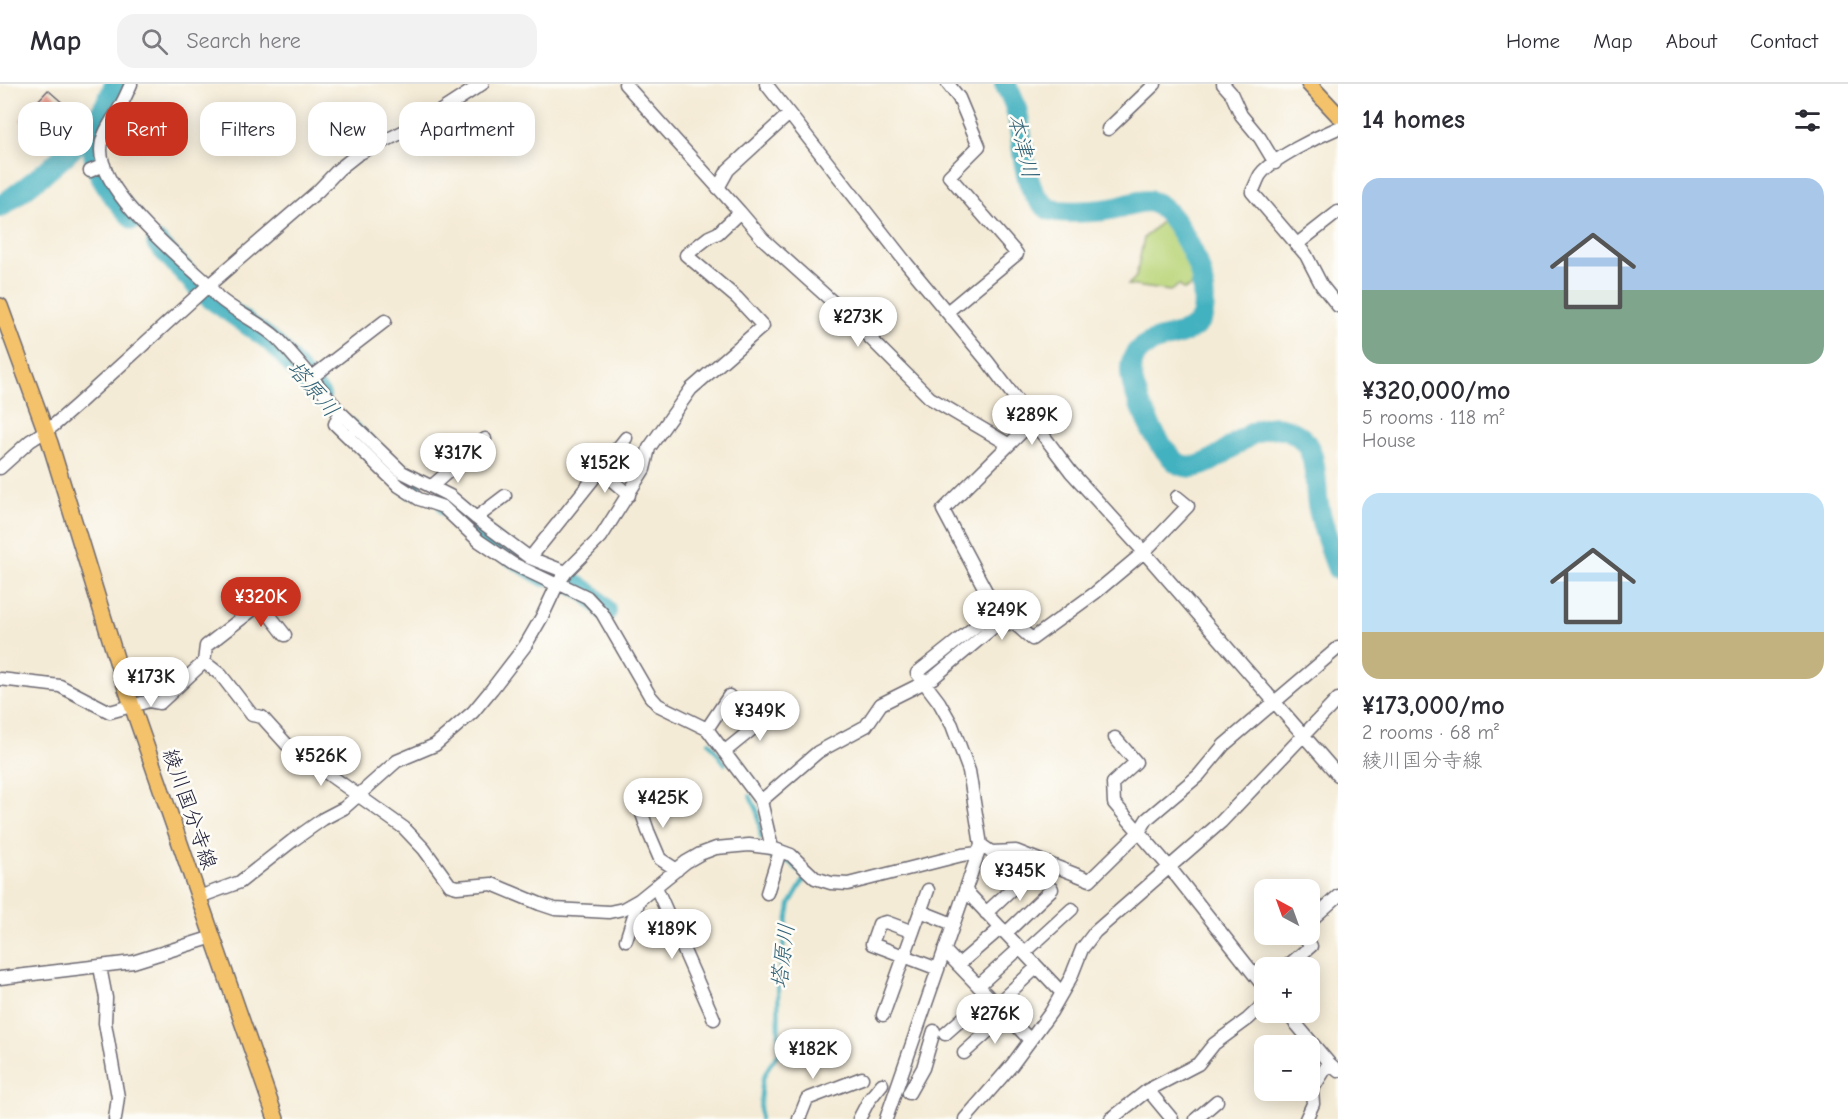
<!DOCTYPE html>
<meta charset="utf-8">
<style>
body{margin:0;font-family:"Comic Neue","Klee One",sans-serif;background:#f2f2f3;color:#2b2b33;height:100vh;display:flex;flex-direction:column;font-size:22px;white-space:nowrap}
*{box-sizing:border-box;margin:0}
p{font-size:20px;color:#7c7c81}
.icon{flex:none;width:33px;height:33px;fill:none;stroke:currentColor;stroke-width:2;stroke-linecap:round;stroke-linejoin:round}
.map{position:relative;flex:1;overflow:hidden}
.drawer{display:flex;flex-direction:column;background:#fff;width:510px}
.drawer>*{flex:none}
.top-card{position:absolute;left:18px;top:18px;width:570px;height:54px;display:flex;gap:12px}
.needle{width:39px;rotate:319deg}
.controls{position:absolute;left:1254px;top:795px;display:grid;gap:12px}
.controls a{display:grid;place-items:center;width:66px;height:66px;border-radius:12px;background:#fff;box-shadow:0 3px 15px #0003;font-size:30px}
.price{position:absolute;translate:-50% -51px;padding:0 14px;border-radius:21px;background:#fff;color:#222;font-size:20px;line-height:39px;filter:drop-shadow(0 2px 3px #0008)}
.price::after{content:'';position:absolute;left:50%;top:36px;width:18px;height:14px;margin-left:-9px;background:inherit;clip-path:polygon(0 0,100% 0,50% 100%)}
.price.active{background:#c8321e;color:#fff}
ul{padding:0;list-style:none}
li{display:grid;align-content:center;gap:12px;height:318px;padding:0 24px}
li span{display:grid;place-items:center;height:186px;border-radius:18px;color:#555}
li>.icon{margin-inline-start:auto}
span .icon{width:108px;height:108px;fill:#fffc;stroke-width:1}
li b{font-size:26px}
h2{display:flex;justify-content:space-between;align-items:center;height:72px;padding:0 24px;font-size:26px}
.tag{padding:0 21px;border-radius:18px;background:#fff;box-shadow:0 3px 15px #0003;font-size:21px;line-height:54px}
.tag.active{background:#c8321e;color:#fff}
header{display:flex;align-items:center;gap:36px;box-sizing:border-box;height:84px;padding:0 30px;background:#fff;border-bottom:2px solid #e1e1e2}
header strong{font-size:28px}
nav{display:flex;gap:33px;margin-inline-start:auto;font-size:21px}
.search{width:420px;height:54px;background:#f2f2f3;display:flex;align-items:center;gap:15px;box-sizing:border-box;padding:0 21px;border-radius:18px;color:#7c7c81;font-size:22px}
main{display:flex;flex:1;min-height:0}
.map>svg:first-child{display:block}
</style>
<header>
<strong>Map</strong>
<div class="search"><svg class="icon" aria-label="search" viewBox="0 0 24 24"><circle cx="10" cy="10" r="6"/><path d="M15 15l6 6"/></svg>Search here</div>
<nav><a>Home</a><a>Map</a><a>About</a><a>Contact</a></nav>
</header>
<main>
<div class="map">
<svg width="1338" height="1035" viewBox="0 0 1338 1035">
<rect width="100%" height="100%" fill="#fdfcf7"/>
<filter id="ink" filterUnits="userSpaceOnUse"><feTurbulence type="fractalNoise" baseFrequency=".0167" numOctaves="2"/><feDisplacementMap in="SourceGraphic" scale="12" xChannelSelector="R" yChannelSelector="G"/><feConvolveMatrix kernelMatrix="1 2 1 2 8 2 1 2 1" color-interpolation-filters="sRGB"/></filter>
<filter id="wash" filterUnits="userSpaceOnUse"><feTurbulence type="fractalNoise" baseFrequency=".008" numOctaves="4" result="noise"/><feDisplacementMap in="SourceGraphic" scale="24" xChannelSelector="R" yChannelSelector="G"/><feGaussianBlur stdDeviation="1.35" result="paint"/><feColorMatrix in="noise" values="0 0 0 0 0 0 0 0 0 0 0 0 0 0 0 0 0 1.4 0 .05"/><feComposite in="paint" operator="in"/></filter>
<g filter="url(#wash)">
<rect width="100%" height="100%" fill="#f4ebd6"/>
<path fill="#bbd67b" stroke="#6e7c5b" stroke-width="1.5" d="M1162 137 1185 170 1194 200 1184 206 1179 201 1170 207 1128 201 1136 193 1144 154Z"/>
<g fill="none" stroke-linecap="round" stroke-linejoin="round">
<path stroke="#43b1c0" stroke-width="4" d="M709 658 725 680
M750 712 757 726 761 754
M760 1035C761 1004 758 993 779 969L778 896 790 820 805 794 791 779 770 773 767 766"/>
<path stroke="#43b1c0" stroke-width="22" d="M1005 0C1012 12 1017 24 1019 38 1023 60 1023 98 1039 116 1041 118 1046 123 1049 125 1061 130 1103 127 1116 124 1126 122 1142 115 1152 118 1173 124 1195 170 1201 191 1203 201 1206 226 1201 235 1191 253 1164 251 1148 260 1121 274 1132 300 1141 323 1148 338 1154 353 1165 366 1169 371 1176 379 1181 381 1219 395 1251 321 1296 350 1319 364 1314 397 1318 420 1322 442 1330 464 1338 485
M102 28C99 35 96 43 95 51 88 85 112 112 134 135
M0 123C42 92 98 52 115 0
M157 159 199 204
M209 213 267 254 281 267 320 312
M345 342 412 404
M448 422 497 463 545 492
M569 498C585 505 595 513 606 527"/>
</g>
<g id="blocks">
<path fill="#ea9487" d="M48 6 65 21 39 51 20 36Z"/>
</g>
</g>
<g filter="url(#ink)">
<use href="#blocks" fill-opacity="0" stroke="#6c6871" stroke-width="1.5"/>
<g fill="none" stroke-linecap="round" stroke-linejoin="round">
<g stroke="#6c6871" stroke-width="15">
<path id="minor" d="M131 0C128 7 125 14 121 21 114 35 101 49 101 66 101 109 176 171 207 199 211 203 214 209 218 213 236 229 260 238 278 255 300 278 320 304 340 328L335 340 399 402 419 415 443 423 479 457 513 480 557 501 560 500 587 513 602 529 650 612 658 621 707 645 761 717 772 764
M766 0 907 180 988 278 1071 388 1144 468 1338 691
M1223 0 1231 9 1241 31 1260 54 1275 79
M1338 44C1319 52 1271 75 1260 91 1257 96 1255 103 1252 108L1306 171 1322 202 1338 222
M1108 45 1155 0
M90 87 104 81
M718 104 728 86 789 30
M740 128 763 155 845 229 930 314 1008 360
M1296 161 1338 128
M947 228 1017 170 949 92 979 62 959 14 948 0
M311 294 385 237
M340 328 402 388 450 412 476 434 530 474 566 488
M0 384 30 357 53 342 78 320 209 201 318 107 339 85 358 70 425 37 482 0
M600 386 629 411
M432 402 485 355
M476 434 505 412
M530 474 626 354
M260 519 285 551
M204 578 221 591 252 631 262 633 299 674 306 668 324 687 404 744 424 765 450 801 457 803 492 800 540 820 555 825 609 828 623 825 639 816 686 778 700 770 716 764 749 761 772 764 791 771 815 794 831 799 848 800 962 771 978 769
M0 595 60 602 110 628 149 617 160 619 204 578 206 562 273 510
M707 645 729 612
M1115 654 1136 678 1113 699 1114 719 1170 784 1264 903
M724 668 778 624
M637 715 648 747 660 775 677 786
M761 717 818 668 866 642 881 620 933 594 995 542 1015 540 1032 555 1095 509 1144 468 1188 422 1177 413
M981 761 991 768 1016 767 1090 796 1139 748 1147 735 1199 691 1224 661 1338 564
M656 803 714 935
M965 806 1062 909
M767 809 780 767
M199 813 240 798 292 757 323 735 344 724 397 677 435 661 473 628 492 605 525 562 543 531 557 501 566 488 601 453 644 385 649 364 691 305 763 242 737 214 686 171 709 153 718 149 740 128 625 0
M920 827 953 840
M986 829 1033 785
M1310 837 1338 812
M913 848 886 838 879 840 872 860 938 885
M1006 849 1052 805
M626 856 639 816
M944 866 1030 956
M1024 869 1072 825
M958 881 1001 844
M100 883 106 914 105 939 118 1013 115 1035
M1285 884 1311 862 1301 850
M0 894 133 878 213 853
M978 902 1020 864
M996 921 1037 883
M1286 928 1329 979 1338 987
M883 931 928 806
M945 950 988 912
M964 969 1006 931
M1148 1006 1172 1035
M909 1009 923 984 934 947
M799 1035 807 1015 862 994
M859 1035 869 1016 882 1000
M886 1035 981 761 969 687 952 641 939 618 917 589 996 526 943 426 1032 338
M965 1035 1012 981 1051 928 1071 893 1082 865 1095 848 1221 738 1338 615
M1111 1035 1148 1006 1198 980 1214 960 1248 935 1264 920
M1196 1035 1217 1017
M1306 1035 1313 1020 1312 1006 1329 979"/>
</g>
<g stroke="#6c6871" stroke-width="18">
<path id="major" d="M1309 0 1338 31
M0 222 50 359 120 587 276 1035"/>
</g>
<use href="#minor" stroke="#fff" stroke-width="12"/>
<use href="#major" stroke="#f4c26a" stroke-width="15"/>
</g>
</g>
<g text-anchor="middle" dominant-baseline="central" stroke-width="5" stroke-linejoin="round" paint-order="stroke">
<g font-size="21" fill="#22223b" stroke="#fdfcf7">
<text transform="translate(190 725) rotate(71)">綾川国分寺線</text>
</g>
<g font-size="22" font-style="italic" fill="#316277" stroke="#fdfcf7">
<text transform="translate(1023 62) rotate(76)">本津川</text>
<text transform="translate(313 305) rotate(50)">塔原川</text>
<text transform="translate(783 872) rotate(-83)">塔原川</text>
</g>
</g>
</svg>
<div class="controls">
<a><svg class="needle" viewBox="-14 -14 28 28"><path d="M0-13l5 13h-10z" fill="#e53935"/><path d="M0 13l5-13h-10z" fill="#7c7c81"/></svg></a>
<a>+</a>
<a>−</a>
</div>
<b class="price" style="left:858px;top:264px">¥273K</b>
<b class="price" style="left:1032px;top:362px">¥289K</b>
<b class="price" style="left:458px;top:400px">¥317K</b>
<b class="price" style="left:605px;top:410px">¥152K</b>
<b class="price active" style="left:261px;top:544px">¥320K</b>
<b class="price" style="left:1002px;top:557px">¥249K</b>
<b class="price" style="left:151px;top:624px">¥173K</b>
<b class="price" style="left:760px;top:658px">¥349K</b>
<b class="price" style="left:321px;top:703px">¥526K</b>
<b class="price" style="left:663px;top:745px">¥425K</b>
<b class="price" style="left:1020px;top:818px">¥345K</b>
<b class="price" style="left:672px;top:876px">¥189K</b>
<b class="price" style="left:995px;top:961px">¥276K</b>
<b class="price" style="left:813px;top:996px">¥182K</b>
<div class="top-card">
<a class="tag">Buy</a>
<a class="tag active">Rent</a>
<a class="tag">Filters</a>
<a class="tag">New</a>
<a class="tag">Apartment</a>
</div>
</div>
<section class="drawer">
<h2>14 homes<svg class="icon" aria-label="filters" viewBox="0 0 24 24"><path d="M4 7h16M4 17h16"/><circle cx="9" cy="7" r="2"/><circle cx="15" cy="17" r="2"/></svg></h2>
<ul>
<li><span style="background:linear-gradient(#a9c7e8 60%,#7fa58c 0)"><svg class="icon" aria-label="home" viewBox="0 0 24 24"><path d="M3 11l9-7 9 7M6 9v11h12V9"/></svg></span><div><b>¥320,000/mo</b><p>5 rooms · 118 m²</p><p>House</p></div></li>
<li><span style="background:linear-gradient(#bfe0f5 75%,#c2b280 0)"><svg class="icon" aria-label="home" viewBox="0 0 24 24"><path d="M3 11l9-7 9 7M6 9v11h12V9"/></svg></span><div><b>¥173,000/mo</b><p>2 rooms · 68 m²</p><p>綾川国分寺線</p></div></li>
</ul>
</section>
</main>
